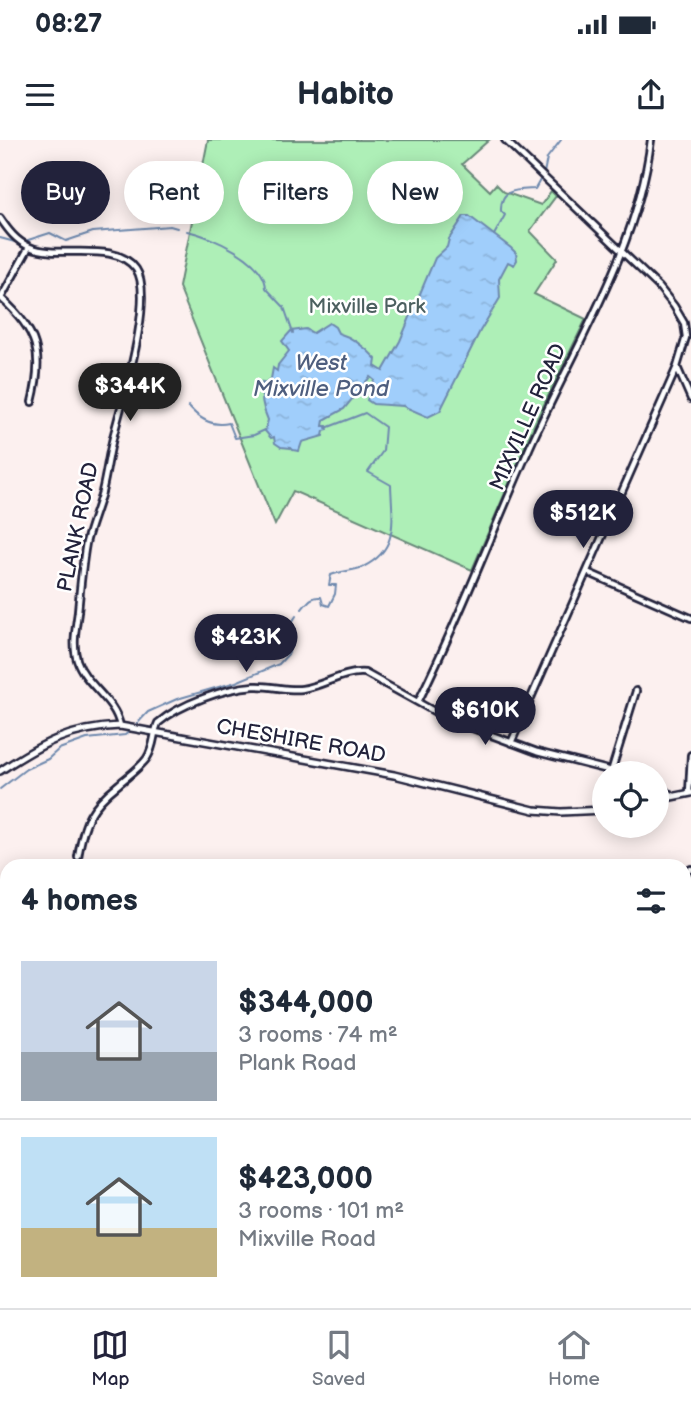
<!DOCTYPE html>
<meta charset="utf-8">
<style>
body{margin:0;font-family:"Balsamiq Sans",sans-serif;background:#f6f6f7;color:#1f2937;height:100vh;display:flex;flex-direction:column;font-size:26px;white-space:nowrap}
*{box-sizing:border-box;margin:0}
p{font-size:23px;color:#747a83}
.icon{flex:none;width:38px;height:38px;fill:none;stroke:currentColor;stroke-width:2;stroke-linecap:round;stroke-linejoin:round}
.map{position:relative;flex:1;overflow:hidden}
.details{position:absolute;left:0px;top:719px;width:691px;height:450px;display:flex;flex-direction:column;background:#fff;border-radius:21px 21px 0 0;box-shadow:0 4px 18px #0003}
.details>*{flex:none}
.banner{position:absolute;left:21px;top:21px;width:649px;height:63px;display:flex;gap:14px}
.buttons{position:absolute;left:592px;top:621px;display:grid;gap:14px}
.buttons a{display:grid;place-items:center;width:77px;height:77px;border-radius:50%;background:#fff;box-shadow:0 4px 18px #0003;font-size:35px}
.price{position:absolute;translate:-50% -60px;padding:0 16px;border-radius:24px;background:#22223b;color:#fff;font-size:23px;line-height:46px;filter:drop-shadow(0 2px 4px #0008)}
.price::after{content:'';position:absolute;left:50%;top:42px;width:21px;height:16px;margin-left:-10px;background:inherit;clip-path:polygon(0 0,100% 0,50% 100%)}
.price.active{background:#222;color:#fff}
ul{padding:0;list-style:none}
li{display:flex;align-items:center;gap:21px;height:175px;padding:0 21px}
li+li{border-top:2px solid #e0e1e3}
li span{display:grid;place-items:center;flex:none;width:196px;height:140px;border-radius:0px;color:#555}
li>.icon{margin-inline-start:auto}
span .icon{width:84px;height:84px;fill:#fffc;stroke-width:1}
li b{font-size:30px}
h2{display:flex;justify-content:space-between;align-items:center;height:84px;padding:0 21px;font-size:30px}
.tag{padding:0 24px;border-radius:32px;background:#fff;box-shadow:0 4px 18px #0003;font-size:24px;line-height:63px}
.tag.active{background:#22223b;color:#fff}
.status{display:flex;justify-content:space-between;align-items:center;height:49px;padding:0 35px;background:#fff;direction:ltr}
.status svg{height:19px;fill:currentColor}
header{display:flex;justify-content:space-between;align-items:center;height:91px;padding:0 21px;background:#fff;font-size:32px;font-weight:700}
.tabs{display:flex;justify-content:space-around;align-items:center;height:98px;border-top:2px solid #e0e1e3;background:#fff;font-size:19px;color:#747a83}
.tabs a{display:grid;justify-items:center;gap:4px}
.tabs .active{color:#22223b}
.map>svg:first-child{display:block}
</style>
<div class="status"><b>08:27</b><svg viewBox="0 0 49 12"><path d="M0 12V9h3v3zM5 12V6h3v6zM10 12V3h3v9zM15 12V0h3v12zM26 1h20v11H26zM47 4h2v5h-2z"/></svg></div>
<header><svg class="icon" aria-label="menu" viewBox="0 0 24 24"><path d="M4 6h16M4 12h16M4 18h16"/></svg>Habito<svg class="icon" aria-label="share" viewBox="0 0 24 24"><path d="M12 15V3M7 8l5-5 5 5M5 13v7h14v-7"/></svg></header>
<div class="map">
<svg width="691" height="1168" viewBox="0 0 691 1168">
<defs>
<pattern id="forest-firs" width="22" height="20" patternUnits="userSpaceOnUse" patternTransform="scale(1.75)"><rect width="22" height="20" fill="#aeefb7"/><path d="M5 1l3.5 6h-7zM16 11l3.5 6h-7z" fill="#95cd9e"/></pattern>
<pattern id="water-ripples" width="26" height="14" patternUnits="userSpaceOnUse" patternTransform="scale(1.75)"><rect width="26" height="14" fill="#a0cefb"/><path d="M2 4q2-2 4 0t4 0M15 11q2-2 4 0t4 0" fill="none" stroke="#8ab1d8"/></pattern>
</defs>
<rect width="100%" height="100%" fill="#fcf0ef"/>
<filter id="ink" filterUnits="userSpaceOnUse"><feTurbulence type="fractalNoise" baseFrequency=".0143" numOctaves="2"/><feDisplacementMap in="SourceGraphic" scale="14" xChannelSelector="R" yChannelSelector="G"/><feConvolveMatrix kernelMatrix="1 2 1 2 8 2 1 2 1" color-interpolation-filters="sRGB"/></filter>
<g filter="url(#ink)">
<path fill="url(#forest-firs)" stroke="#688879" stroke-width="2" d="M684 749 691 759 689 829 691 836V1099L688 1097 684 1106Z
M547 1162H641L643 1168H563Z"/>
<path fill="#aeefb7" stroke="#688879" stroke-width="2" d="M208 0H489L462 24 490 51 496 44 504 52 541 65 551 51 556 56 530 91 557 119 534 154 586 179 535 283 472 430 293 351 275 385 179 147Z"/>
<path fill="url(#water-ripples)" stroke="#6e89ae" stroke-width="2" d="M464 76H469L511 108 516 113 517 120 514 125 508 122 499 139 500 158 480 191 440 271 428 277 403 266 373 264 367 260 374 240 370 237 344 269 324 280 323 286H327L328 290 324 291 323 296 302 302 299 311 293 310 291 308 281 307 275 303 274 297 271 298 265 291 268 280C262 267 261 257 262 242L265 244 271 239 273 228 277 231 278 225 289 211 282 201 291 191 306 189 313 193 329 183 335 187 338 193C352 197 366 208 376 219L375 226 383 231 400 201 435 118 447 107 449 99Z"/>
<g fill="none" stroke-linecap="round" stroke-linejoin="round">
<path stroke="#6e89ae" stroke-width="2" d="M187 91C211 96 265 120 266 148L284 167 293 193
M494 95 505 75 501 71C500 48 517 50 535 49L544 33 547 18 561 0
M0 98 15 102
M25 101 50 93 66 101 93 92 170 86 177 88
M188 266C199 279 212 287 229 283L235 298 254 295 265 290
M302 469C308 462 311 456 321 457L323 464 329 466 335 454 336 445H329L331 435C341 431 353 431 363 427 400 409 392 379 391 345L368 332 383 311 385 287 365 273 326 288
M134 587 148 572 177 559 236 542 279 524 289 513 291 484 296 476
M0 649 26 629 48 619 59 609 87 599 125 595 130 591"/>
<g stroke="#22223b" stroke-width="10">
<path id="street" d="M505 0 659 147 674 166 684 183 686 197 677 227 691 259
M0 78C8 90 16 101 30 107 59 120 115 99 136 129 155 156 123 258 115 290 109 311 107 332 102 352 97 370 90 386 86 403 82 426 80 449 78 472 76 487 72 505 77 520 85 545 115 559 120 586
M1 158C38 191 44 214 32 262
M1 158 29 107
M587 432 691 478
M418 562C461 476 494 387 533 300 577 203 638 107 651 0
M511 603 677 227
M612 629 636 551
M656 646 674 656
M689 653 691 615
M78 717C84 681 90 667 119 644 128 636 140 628 147 618 155 605 153 594 158 583 180 564 225 548 254 546 270 545 287 551 302 549 324 546 343 531 365 533L448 579 537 612 624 634
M684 733 691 729
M0 1139 7 1132
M684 1155 691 1157
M219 1168 245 1162"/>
</g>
<g stroke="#22223b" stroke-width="10">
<path id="secondary" d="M0 631C41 604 69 588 120 586L394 635 534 670 561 672 604 670
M656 660 691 653"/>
</g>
<use href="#street" stroke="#fff" stroke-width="4.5"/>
<use href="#secondary" stroke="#fff" stroke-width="5"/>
</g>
</g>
<g text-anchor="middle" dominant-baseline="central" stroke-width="5" stroke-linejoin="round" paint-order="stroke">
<g font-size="21" fill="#4c6060" stroke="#fff">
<text x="367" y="166">Mixville Park</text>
</g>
<g font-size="21" fill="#22223b" stroke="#fff">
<text transform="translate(528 277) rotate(-66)">MIXVILLE ROAD</text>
<text transform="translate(78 387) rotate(-78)">PLANK ROAD</text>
<text transform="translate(301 601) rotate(10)">CHESHIRE ROAD</text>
</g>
<g font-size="23" font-style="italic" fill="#4e5e7e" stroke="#fff">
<text x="321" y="223">West<tspan x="321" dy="26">Mixville Pond</tspan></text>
</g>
</g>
</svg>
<div class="buttons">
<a><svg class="icon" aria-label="locate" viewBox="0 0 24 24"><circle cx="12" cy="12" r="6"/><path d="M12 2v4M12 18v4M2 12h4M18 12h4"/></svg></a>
</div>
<b class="price active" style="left:130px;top:283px">$344K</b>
<b class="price" style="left:583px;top:410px">$512K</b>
<b class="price" style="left:246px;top:534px">$423K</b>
<b class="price" style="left:485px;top:607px">$610K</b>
<div class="banner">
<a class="tag active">Buy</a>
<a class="tag">Rent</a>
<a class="tag">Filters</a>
<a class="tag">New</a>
</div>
<section class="details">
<h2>4 homes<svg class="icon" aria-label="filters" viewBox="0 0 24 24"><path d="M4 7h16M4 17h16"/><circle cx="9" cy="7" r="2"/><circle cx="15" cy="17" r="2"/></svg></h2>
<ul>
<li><span style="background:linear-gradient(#c9d6e8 65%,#9aa5b1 0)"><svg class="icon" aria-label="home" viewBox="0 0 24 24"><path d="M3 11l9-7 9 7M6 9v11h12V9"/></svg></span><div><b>$344,000</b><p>3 rooms · 74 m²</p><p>Plank Road</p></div></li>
<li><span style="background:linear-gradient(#bfe0f5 65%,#c2b280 0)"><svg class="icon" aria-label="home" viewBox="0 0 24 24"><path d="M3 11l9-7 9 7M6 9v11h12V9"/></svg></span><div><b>$423,000</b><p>3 rooms · 101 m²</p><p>Mixville Road</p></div></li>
</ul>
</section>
</div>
<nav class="tabs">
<a class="active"><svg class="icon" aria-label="map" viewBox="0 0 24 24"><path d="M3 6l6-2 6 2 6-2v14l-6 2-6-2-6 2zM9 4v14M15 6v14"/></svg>Map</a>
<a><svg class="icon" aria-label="saved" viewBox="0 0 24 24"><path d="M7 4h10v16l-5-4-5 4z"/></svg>Saved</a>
<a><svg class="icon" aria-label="home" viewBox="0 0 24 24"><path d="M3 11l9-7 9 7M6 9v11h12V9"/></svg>Home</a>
</nav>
